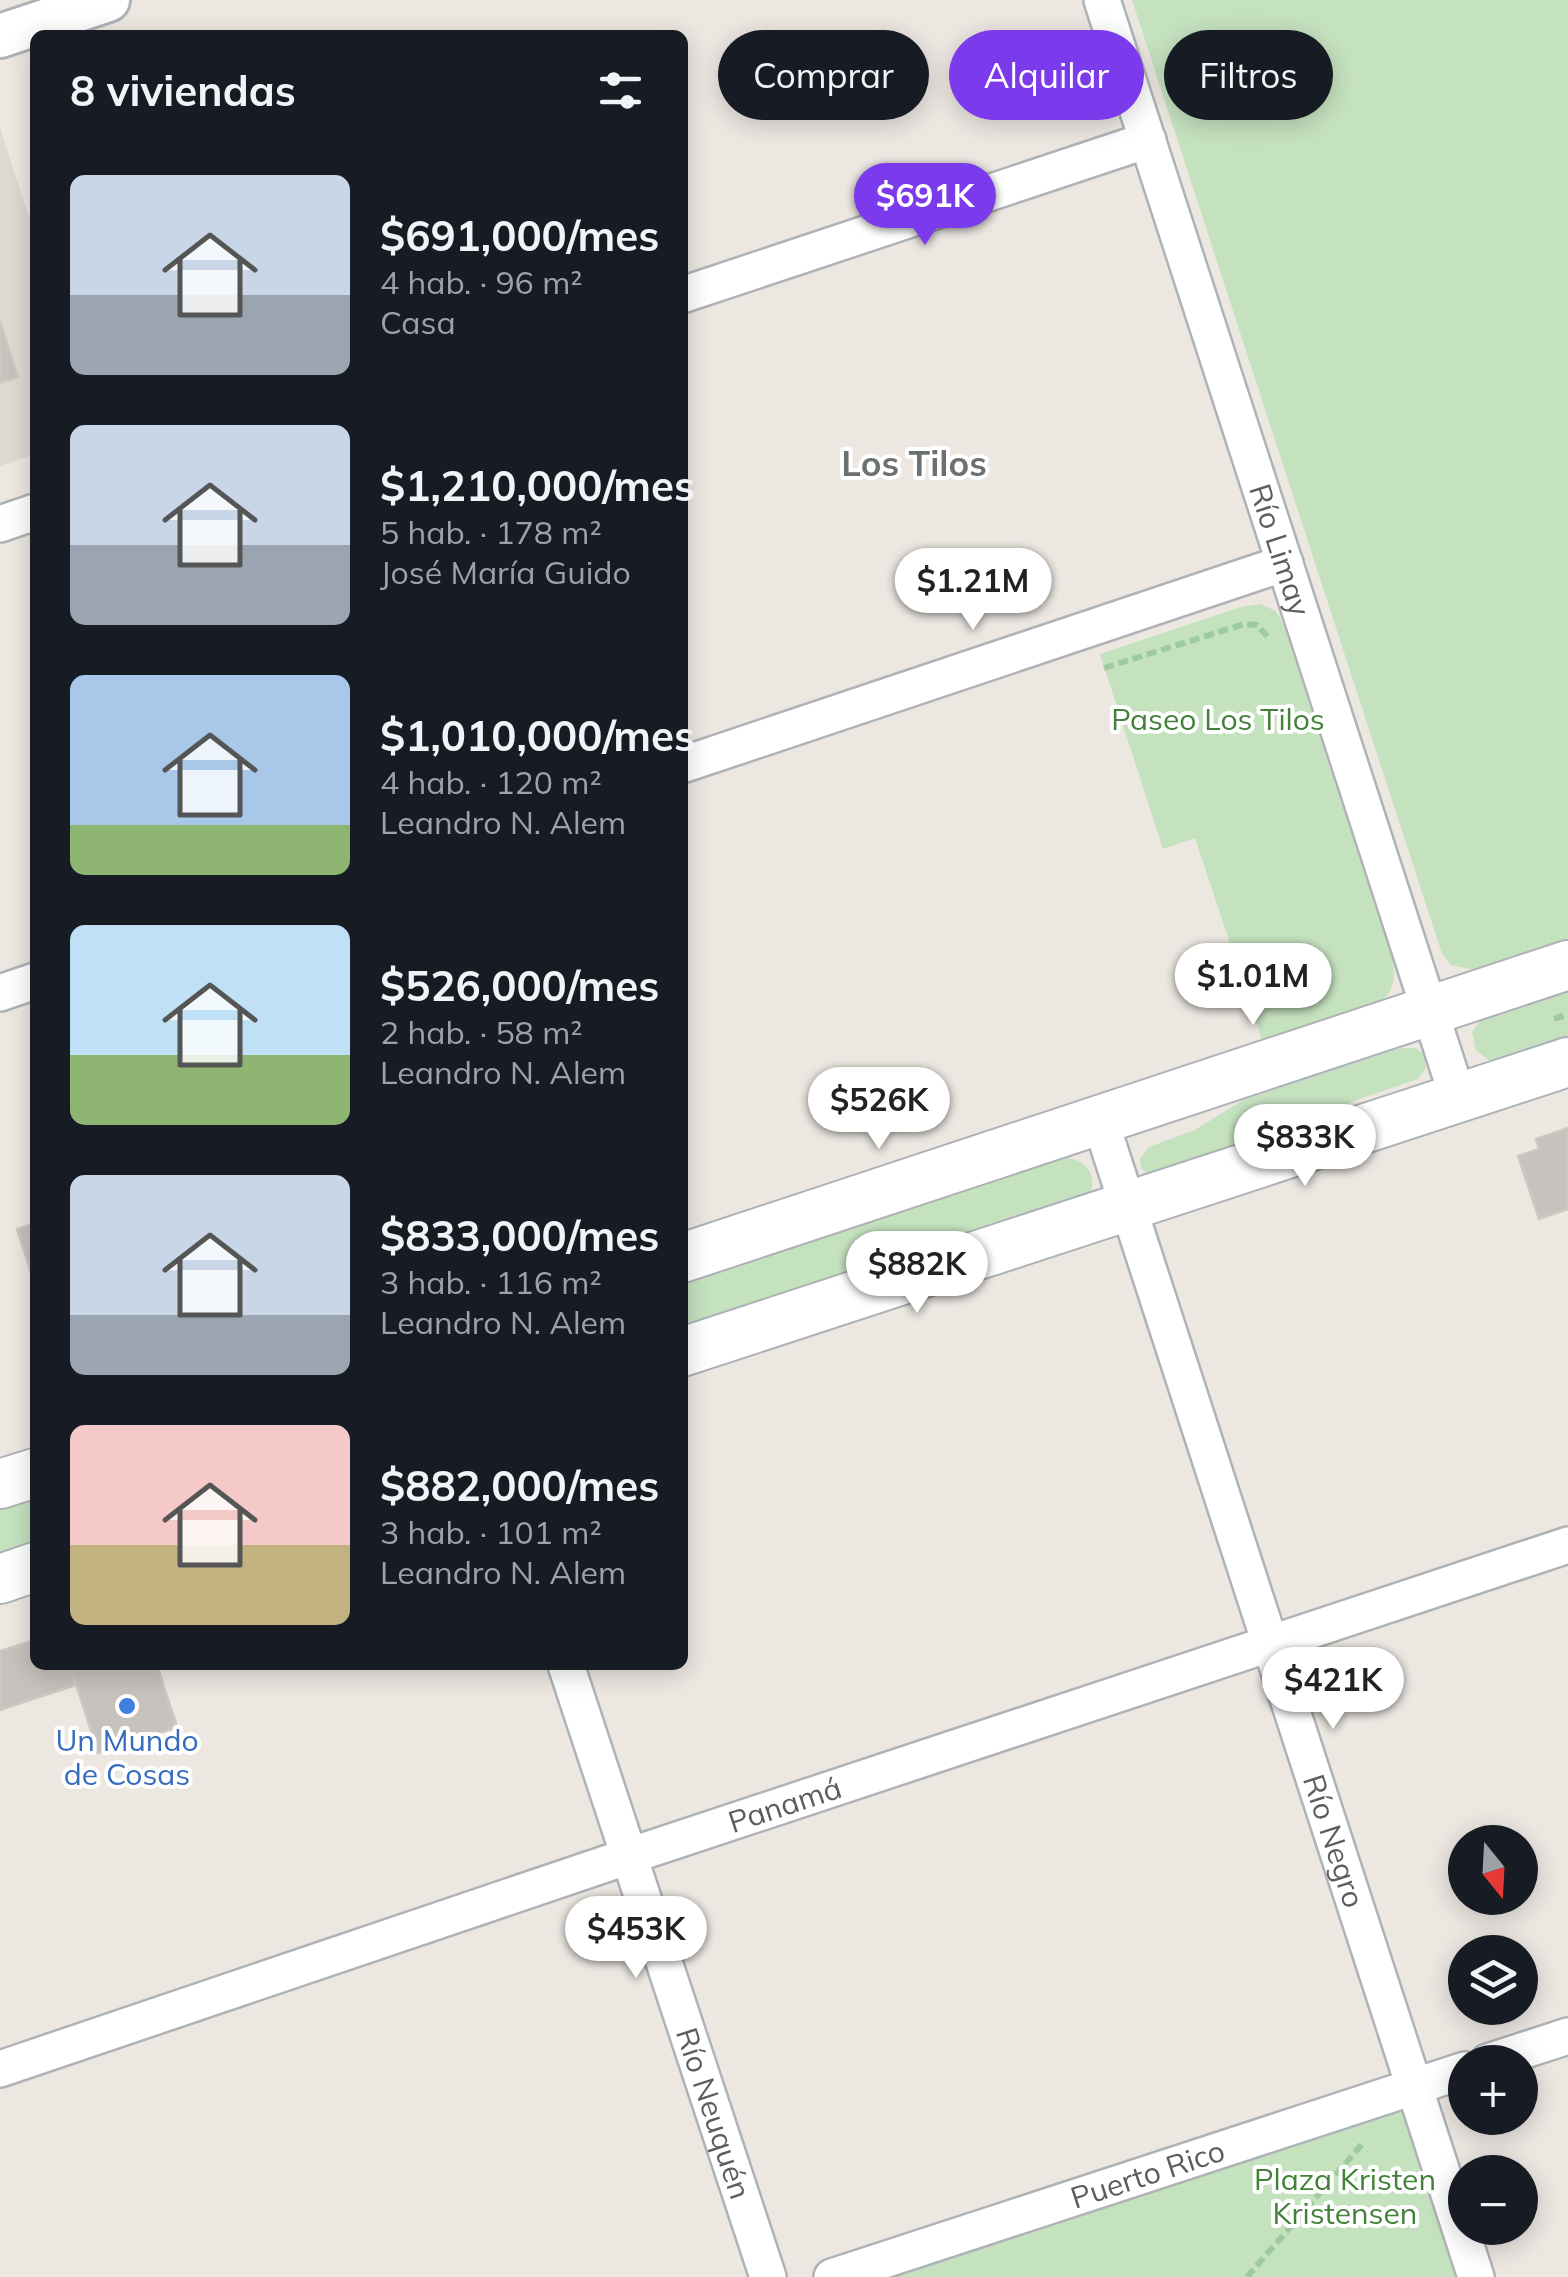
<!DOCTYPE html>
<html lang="es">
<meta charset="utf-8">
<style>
body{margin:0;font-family:Mulish,sans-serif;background:#20242c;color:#f1f3f6;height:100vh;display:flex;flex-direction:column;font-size:38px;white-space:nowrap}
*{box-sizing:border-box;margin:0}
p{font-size:32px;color:#9ea1a6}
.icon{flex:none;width:55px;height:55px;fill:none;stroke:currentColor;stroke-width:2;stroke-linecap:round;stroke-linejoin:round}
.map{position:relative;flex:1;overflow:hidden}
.side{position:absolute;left:30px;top:30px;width:658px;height:1640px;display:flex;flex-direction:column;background:#171b24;border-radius:15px;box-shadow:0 5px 25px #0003}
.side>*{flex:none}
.top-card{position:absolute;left:718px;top:30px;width:700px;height:90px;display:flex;gap:20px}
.needle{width:65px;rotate:162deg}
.buttons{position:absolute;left:1448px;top:1825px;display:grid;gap:20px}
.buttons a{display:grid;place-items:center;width:90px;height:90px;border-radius:50%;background:#171b24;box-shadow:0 5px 25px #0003;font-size:50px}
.price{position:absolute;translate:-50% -85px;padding:0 22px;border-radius:35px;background:#fff;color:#222;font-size:32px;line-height:65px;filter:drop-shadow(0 2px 5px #0008)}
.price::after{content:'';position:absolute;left:50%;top:60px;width:30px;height:22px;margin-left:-15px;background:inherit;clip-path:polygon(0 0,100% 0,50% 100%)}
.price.current{background:#7c3aed;color:#fff}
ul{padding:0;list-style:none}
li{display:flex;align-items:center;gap:30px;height:250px;padding:0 40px}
li span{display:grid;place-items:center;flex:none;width:280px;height:200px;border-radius:15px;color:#555}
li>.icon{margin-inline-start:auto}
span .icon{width:120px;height:120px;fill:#fffc;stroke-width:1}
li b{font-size:42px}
h2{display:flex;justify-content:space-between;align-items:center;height:120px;padding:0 40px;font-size:42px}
.chip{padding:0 35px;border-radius:45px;background:#171b24;box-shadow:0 5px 25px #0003;font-size:35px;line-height:90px}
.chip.current{background:#7c3aed;color:#fff}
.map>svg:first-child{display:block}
</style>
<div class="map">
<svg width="1568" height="2277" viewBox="0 0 1568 2277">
<rect width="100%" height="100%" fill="#ece7e1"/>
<path fill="#ded9d2" d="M0 128 35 236V454L0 466Z"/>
<path fill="#c5e2bf" d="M1132 0H1568V940L1475 970 1451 965 1442 954Z
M1260 604 1276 611 1283 624 1392 959C1396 978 1394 992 1378 1004L1263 1043 1195 838 1163 849 1100 654 1241 607Z
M1568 989V1040L1492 1062 1476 1051 1472 1032 1484 1016Z
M1400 1048H1416L1424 1055 1426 1068 1418 1079 1353 1101 1319 1122 1152 1178 1141 1168 1140 1158 1149 1147 1195 1130 1243 1100Z
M1069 1158C1090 1162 1098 1179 1088 1198L683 1332V1278L848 1222Z
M35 1497V1547L0 1559V1508Z
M1399 2094 1455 2277H836Z"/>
<path fill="#c7c2bd" stroke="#d0c8c0" stroke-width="2.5" d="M0 322 18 377 0 383Z
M1568 1128V1209L1539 1219 1518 1156 1539 1149 1536 1139Z
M35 1223V1274L32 1275 17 1229Z
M35 1640V1665H70L76 1685 0 1710V1651Z
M70 1665H157L177 1727 98 1753Z"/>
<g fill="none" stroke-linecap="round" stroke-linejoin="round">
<g stroke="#afb3b6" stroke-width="40">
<g id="minor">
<path id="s1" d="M1102 0 1458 1098"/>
<path d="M682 295 1148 140"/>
<path d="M0 524 35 512"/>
<path d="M682 765 1285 563"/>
<path d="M0 993 35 981"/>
<path id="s2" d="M1100 1120 1476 2277"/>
<path id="s3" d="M566 1665 768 2277"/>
<path d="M1488 2062 1568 2036"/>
<path id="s4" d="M0 2069 629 1856 1568 1545"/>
<path id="s5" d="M832 2277 1465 2070"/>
</g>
</g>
<g stroke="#afb3b6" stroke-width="48">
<path id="tertiary" d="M0 36 108 0"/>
</g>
<g stroke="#aeb2b6" stroke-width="52">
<path id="secondary" d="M682 1258 1568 965
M682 1352 1568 1062
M0 1484 35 1473
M0 1579 35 1567"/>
</g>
<path stroke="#9dcaa0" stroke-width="6" stroke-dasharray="10 5" stroke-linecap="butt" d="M1104 668 1244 624 1257 625 1268 637
M1554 1019 1568 1014
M1247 2277 1364 2142"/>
<use href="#minor" stroke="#fff" stroke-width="35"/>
<use href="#tertiary" stroke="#fff" stroke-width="42"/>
<use href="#secondary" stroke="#fff" stroke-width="48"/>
</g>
<circle fill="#3f7fe0" stroke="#fff" stroke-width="4" cx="127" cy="1706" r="10"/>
<g text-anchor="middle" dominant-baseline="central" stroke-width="8" stroke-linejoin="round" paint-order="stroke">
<g font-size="30" fill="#5a5e61" stroke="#fff">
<text stroke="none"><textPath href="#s1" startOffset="578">Río Limay</textPath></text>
<text stroke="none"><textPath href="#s4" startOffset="828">Panamá</textPath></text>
<text stroke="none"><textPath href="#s2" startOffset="758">Río Negro</textPath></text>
<text stroke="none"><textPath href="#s3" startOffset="472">Río Neuquén</textPath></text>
<text stroke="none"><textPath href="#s5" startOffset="332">Puerto Rico</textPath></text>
</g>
<g font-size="30" fill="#438039" stroke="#fff">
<text x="1218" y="719">Paseo Los Tilos</text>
<text x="1345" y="2179">Plaza Kristen<tspan x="1345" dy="34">Kristensen</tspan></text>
</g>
<g font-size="30" fill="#366cbe" stroke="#fff">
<text x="127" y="1740">Un Mundo<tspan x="127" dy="34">de Cosas</tspan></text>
</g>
<g font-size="35" font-weight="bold" fill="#6b7073" stroke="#fff">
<text x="914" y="463">Los Tilos</text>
</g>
</g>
</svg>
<div class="buttons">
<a><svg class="needle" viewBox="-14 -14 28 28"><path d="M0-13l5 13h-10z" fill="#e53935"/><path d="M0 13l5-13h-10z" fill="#9ea1a6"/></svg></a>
<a><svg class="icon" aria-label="layers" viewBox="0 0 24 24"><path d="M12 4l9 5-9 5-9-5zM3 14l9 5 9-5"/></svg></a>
<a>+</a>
<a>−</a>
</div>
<b class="price current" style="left:925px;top:248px">$691K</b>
<b class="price" style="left:973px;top:633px">$1.21M</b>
<b class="price" style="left:1253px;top:1028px">$1.01M</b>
<b class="price" style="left:879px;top:1152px">$526K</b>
<b class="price" style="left:1305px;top:1189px">$833K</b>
<b class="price" style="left:917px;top:1316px">$882K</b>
<b class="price" style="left:1333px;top:1732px">$421K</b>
<b class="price" style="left:636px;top:1981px">$453K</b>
<div class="top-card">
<a class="chip">Comprar</a>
<a class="chip current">Alquilar</a>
<a class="chip">Filtros</a>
</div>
<section class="side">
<h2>8 viviendas<svg class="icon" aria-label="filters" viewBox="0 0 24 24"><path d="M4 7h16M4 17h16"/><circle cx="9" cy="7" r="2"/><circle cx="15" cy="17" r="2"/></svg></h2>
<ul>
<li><span style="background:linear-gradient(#c9d6e8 60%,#9aa5b1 0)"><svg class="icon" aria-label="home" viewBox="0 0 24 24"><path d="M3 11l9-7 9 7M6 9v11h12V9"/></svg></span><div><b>$691,000/mes</b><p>4 hab. · 96 m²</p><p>Casa</p></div></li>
<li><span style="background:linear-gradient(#c9d6e8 60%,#9aa5b1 0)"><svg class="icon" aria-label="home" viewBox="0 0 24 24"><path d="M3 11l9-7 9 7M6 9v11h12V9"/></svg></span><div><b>$1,210,000/mes</b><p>5 hab. · 178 m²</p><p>José María Guido</p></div></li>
<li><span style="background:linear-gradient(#a9c7e8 75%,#8fb573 0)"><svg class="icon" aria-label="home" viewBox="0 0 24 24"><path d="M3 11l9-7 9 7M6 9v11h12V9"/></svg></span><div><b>$1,010,000/mes</b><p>4 hab. · 120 m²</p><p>Leandro N. Alem</p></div></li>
<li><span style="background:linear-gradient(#bfe0f5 65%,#8fb573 0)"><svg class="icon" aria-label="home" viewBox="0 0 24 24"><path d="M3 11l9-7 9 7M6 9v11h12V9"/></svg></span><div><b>$526,000/mes</b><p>2 hab. · 58 m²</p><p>Leandro N. Alem</p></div></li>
<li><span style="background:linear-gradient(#c9d6e8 70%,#9aa5b1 0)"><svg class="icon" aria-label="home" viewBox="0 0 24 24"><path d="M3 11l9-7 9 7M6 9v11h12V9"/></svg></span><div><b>$833,000/mes</b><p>3 hab. · 116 m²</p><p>Leandro N. Alem</p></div></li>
<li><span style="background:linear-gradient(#f6c9c9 60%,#c2b280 0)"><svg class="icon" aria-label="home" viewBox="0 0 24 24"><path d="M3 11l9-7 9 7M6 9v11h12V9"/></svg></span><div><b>$882,000/mes</b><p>3 hab. · 101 m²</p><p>Leandro N. Alem</p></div></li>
</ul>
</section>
</div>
